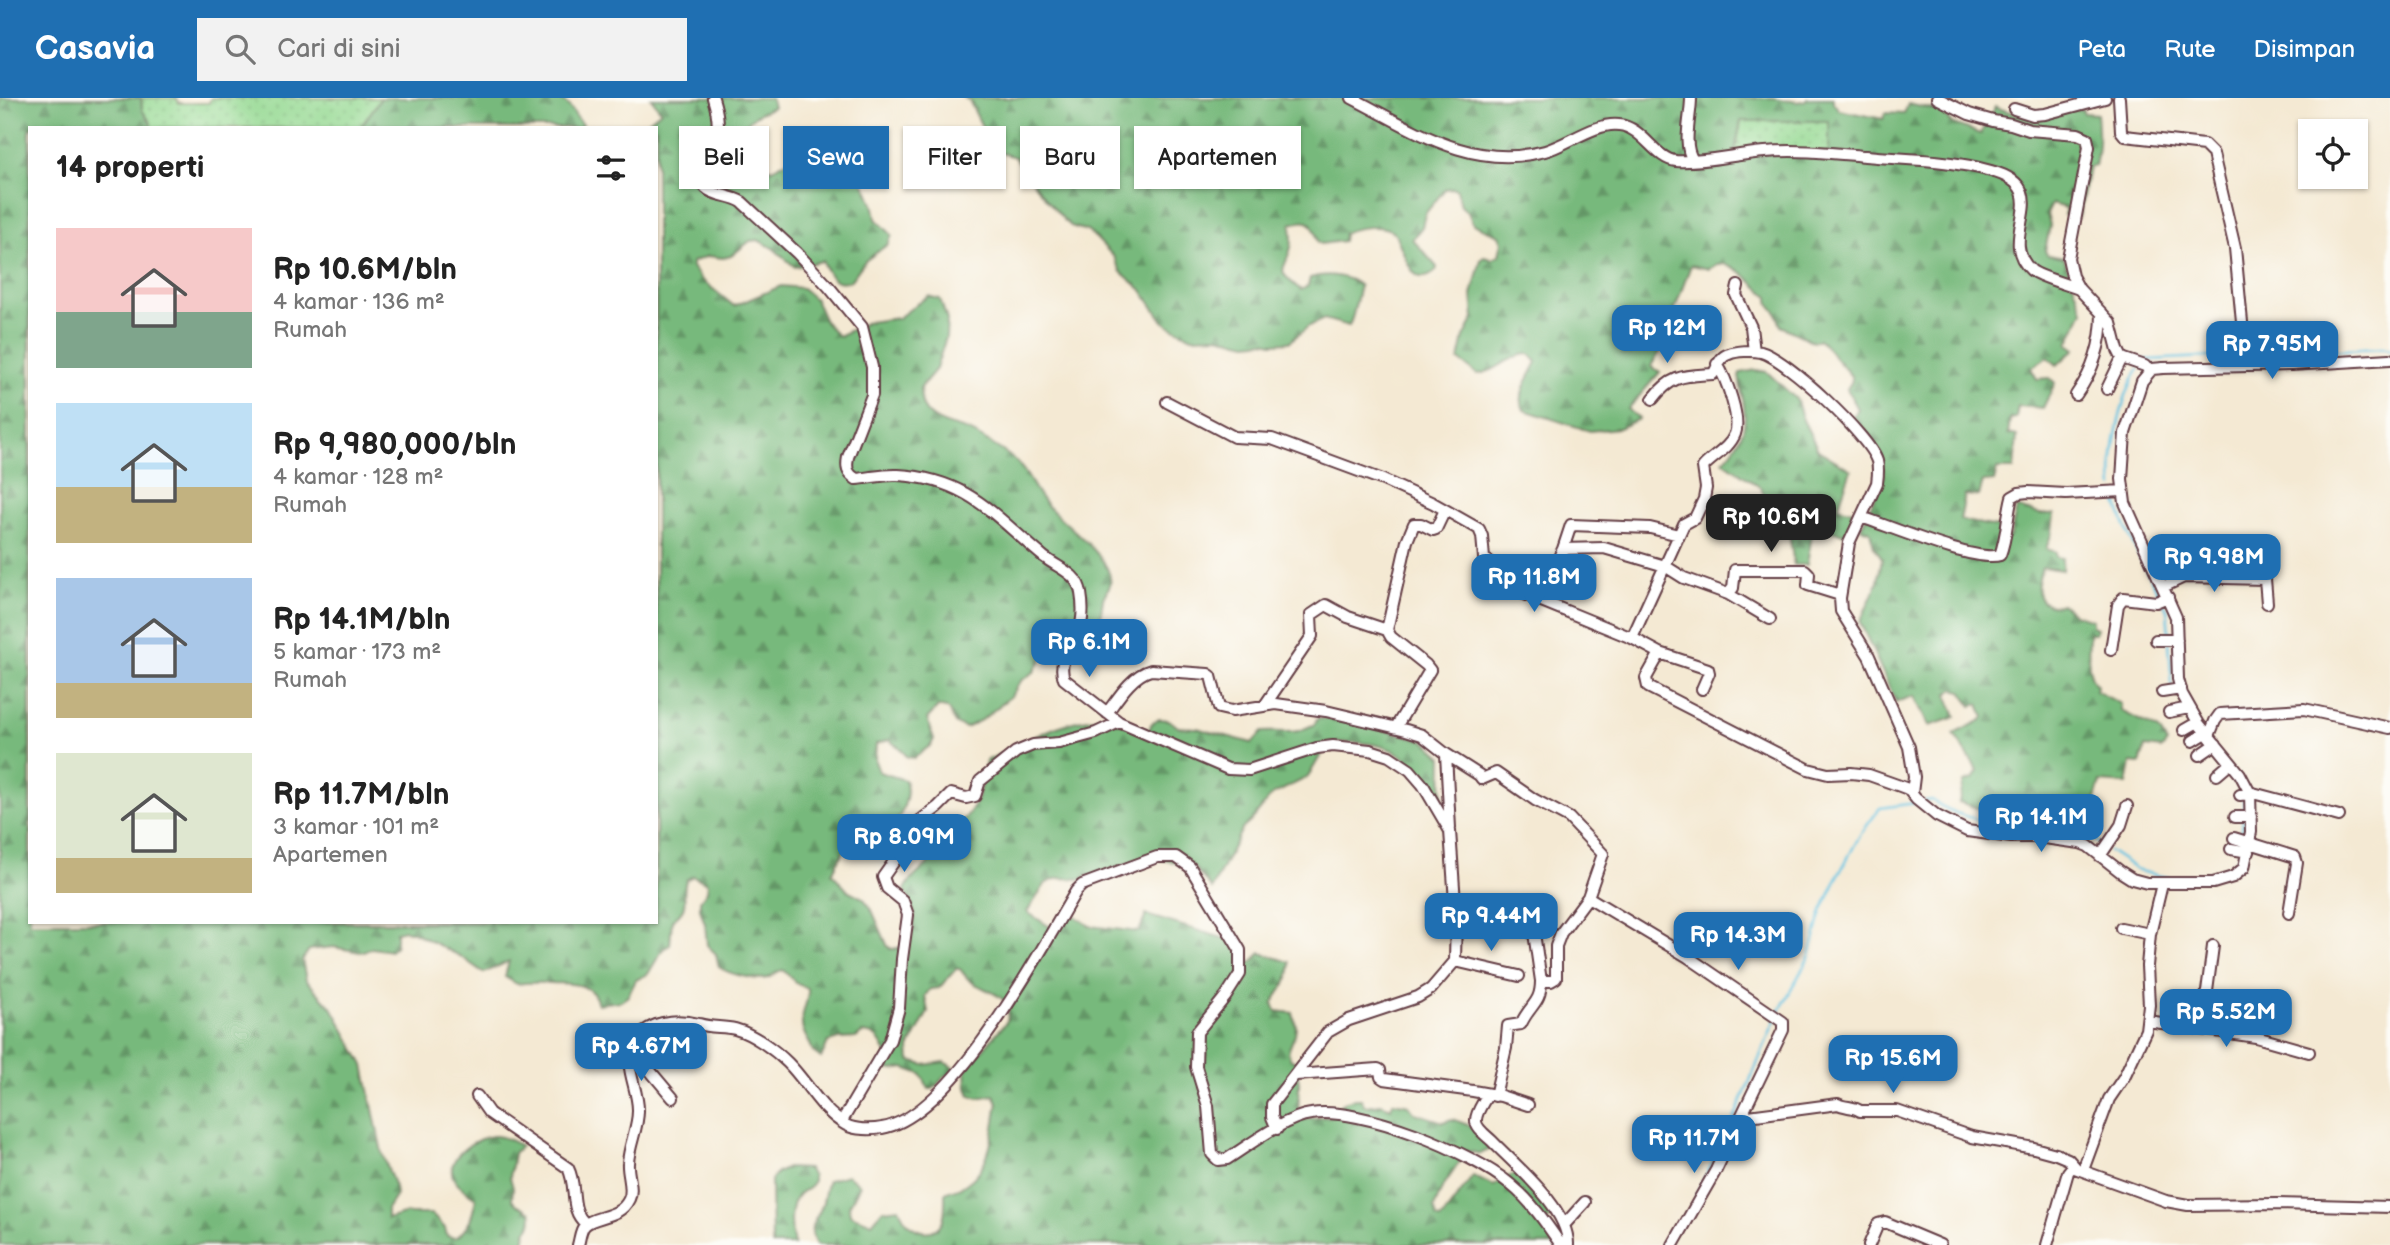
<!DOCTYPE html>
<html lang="id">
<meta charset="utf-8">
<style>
body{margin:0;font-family:"Balsamiq Sans",sans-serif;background:#f2f2f2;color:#222;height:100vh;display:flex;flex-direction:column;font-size:26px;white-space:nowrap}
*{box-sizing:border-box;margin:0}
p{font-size:23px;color:#767676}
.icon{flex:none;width:38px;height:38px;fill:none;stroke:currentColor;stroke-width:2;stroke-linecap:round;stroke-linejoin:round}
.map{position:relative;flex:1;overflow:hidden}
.details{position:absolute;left:28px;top:28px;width:630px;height:798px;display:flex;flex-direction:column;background:#fff;border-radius:0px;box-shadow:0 2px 5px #0004}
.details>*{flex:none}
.hud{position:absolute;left:679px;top:28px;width:665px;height:63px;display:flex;gap:14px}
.tools{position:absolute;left:2298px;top:21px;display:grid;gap:14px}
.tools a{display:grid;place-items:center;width:70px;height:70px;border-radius:0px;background:#fff;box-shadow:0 2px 5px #0004;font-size:35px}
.price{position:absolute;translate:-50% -60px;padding:0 16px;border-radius:14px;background:#1f6fb2;color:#fff;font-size:23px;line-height:46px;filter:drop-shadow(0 2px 4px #0008)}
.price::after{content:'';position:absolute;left:50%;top:42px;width:21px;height:16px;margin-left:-10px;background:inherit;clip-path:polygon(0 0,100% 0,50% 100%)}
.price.active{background:#222;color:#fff}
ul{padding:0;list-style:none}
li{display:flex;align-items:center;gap:21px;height:175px;padding:0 28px}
li span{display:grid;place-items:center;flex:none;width:196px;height:140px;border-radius:0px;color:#555}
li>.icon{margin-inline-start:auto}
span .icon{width:84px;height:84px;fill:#fffc;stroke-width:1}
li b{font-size:30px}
h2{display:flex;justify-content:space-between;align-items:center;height:84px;padding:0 28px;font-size:30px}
.pill{padding:0 24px;border-radius:0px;background:#fff;box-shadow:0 2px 5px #0004;font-size:24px;line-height:63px}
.pill.active{background:#1f6fb2;color:#fff}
header{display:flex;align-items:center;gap:42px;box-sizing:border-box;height:98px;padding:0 35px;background:#1f6fb2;color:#fff}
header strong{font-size:33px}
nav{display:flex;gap:38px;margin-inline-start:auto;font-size:24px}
.search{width:490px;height:63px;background:#f2f2f2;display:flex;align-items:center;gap:18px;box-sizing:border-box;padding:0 24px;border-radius:0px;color:#767676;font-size:26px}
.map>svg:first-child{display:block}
</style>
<header>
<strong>Casavia</strong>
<div class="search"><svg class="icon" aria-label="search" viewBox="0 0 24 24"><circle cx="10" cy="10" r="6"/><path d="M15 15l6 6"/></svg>Cari di sini</div>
<nav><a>Peta</a><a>Rute</a><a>Disimpan</a></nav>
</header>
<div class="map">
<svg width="2390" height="1147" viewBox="0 0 2390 1147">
<defs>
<pattern id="green-dots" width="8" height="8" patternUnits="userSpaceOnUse" patternTransform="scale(1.75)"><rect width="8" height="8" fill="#94d992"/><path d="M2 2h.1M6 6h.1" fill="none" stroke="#81ba7e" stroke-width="1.8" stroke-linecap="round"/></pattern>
<pattern id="forest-firs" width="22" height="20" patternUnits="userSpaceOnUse" patternTransform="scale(1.75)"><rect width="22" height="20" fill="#77b97c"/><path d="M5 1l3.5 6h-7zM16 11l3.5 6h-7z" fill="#649666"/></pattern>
</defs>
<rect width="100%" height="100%" fill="#fdfcf7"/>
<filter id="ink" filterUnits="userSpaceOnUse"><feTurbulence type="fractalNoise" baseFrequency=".0143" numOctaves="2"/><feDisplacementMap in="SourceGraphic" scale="14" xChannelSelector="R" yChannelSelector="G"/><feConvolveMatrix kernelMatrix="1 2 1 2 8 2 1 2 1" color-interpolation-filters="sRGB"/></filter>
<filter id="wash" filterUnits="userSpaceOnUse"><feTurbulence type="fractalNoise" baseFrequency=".00686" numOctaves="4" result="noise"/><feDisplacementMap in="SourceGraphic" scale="28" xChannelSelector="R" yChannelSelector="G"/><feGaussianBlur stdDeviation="1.57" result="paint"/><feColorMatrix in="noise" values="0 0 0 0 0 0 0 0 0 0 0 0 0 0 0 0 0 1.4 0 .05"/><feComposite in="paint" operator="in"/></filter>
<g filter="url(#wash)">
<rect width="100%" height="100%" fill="#f4e9d3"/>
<path fill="url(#green-dots)" stroke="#6f7c5e" stroke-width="2" d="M141 0H176L179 5H209L211 0H381L360 30H150V25L142 12Z
M1741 23H1829L1830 54 1734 59Z"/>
<path fill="url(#forest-firs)" stroke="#606c54" stroke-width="2" fill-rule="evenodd" d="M0 0H141L142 12 151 25 150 30H30V824H656V30H640L661 13 651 0H771L773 9C765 13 754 16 748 24 739 36 743 56 755 65 759 68 767 69 772 71L802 55 835 57 849 61C861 81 874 98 876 121L892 137 888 146 865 163 850 183C834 187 828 177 822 163L795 169 773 150 758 142 750 143 731 158 723 160 708 158 692 164V169L702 182 734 208 781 188 802 190 815 201 825 224 838 238 868 224 898 220 928 198 940 201 947 222 946 239 936 271 920 290C921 296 920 305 924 310 933 327 960 328 975 336 987 343 1000 351 1011 359 1027 371 1033 392 1046 406 1061 424 1116 461 1110 487 1108 492 1104 496 1103 501 1100 523 1101 528 1083 542L1067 535H1057L1034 574 1021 583 1011 598 983 621 966 630C963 629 959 628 956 626 948 617 953 608 938 609L927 621 934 641 931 647 914 660 907 659 902 652 889 642 876 646 875 663 879 674 905 682C911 698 900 728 883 734 874 737 860 734 852 742 843 749 838 765 832 775L847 792 863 800 871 810 888 849 892 851 909 848 915 817 905 792C910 777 929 771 933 756 937 744 932 740 941 729L953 732C979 710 980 694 986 663 1019 648 1066 617 1102 621 1116 623 1131 628 1144 632L1150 631 1151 626 1159 621 1169 622 1178 629 1197 630 1252 645 1262 634C1271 633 1291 635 1298 633 1304 632 1308 628 1314 627L1317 621 1337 620 1424 642 1443 659 1442 700 1437 704C1430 693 1424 681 1416 671 1395 643 1355 642 1324 646L1322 655 1308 679 1272 697 1251 723 1242 731 1212 791 1193 768 1149 759 1082 781 1058 780 1046 785 1027 814 1058 834 1068 818 1072 816 1090 828 1139 834 1146 817 1240 845C1242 852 1243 862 1251 865L1261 855 1290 864C1292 882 1281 890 1273 905L1276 913 1293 915 1296 928 1295 936 1288 954 1291 962 1296 964 1299 985 1298 1022 1331 1018C1340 1005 1346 1000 1361 1001L1365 1008 1381 1006 1391 1010 1393 1004 1409 1007 1415 1015 1443 1024 1452 1021 1471 1028 1490 1050 1481 1056 1467 1053 1442 1090 1434 1110 1437 1120 1441 1121 1473 1078 1493 1088 1517 1074 1554 1115 1544 1127 1556 1147H816C805 1123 818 1125 823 1104 825 1096 825 1090 828 1082L848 1077 860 1087 849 1108 850 1116C858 1121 865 1121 872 1125L883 1112 899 1110C901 1115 904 1121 908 1125 917 1135 935 1138 942 1124 946 1116 945 1104 945 1095 951 1092 960 1090 966 1086 992 1069 993 1032 998 1004L994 997 978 1000 970 997 967 990 966 971 1007 923 1009 909C1001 895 984 892 972 884 967 881 963 875 960 871H956L939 890 930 891 925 898 928 914 909 950 910 963 924 967 945 964 955 971 953 975 945 978 933 991H929L921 976 904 970 893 972 880 970 887 958C882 945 877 935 862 935L856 940 839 941 828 944 821 960 813 954C811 944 802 937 802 926 801 914 809 903 808 891L796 885 783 872C775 873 775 877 768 880 757 883 728 876 719 869L716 856 707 847 705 826 700 811V803L707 793 708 785 693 778 686 782C680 802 693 806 672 822L670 847 663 851 648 876 636 882 628 898 621 903 598 906C592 883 570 886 551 885 539 885 529 884 517 886L505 879 509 863 484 875 460 858 413 834 405 832 396 834V847L391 853 372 850 360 854 333 849 309 852 302 862 306 882 333 911 364 967 382 1055 395 1089 396 1097 387 1111V1121L404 1116H431L445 1130 447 1138 455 1140C469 1132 473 1116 476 1100 469 1095 459 1089 455 1083 441 1061 477 1037 496 1038 505 1039 513 1043 521 1048L514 1055 510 1079 513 1090 512 1101 516 1106 531 1114C533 1121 531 1129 526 1133L524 1147H0Z
M381 0H559L569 8 582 27 579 30H360Z
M965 0H1774L1798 4 1806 2 1807 0H1833V4L1839 12 1883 21 1886 15 1904 16 1908 6 1940 13 1951 25 1981 36 1995 9 2019 17 2082 11 2084 15 2097 16C2099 34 2099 50 2095 68L2089 69 2079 119 2064 117 2066 110 2052 106 2047 116 2050 128 2045 153 2048 157 2064 160 2083 213 2068 246 2075 251 2057 267 2048 259 2031 270 2037 281 2050 280 2055 285 2043 310 2018 308 2016 320 2010 321 2008 336 2017 338 2014 371H1997L1994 383 1983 384 1979 398 1965 397 1960 422 2002 430 2000 437 2010 439 2017 410 2039 416H2054L2052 434 2046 451 2056 454V459L2062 460V472L2042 469C2040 476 2036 488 2038 494 2040 506 2053 510 2062 506L2074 516 2092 522V528L2097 530 2095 535H2089C2089 552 2085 575 2097 588L2096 593 2121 606V613L2159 632 2167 645 2162 651 2145 649 2140 666 2131 665 2127 686 2100 684 2092 712 2069 711 2068 708 2026 707 2024 719 2013 722 1959 704 1964 684 1973 681 1978 673 1954 636 1982 622 1984 619 1979 606 1971 608 1962 593 1954 591 1947 596 1956 619 1929 628 1914 598 1896 604 1860 524 1878 484 1882 460 1874 448 1870 433 1861 430 1884 378 1881 357 1852 320 1858 311 1847 291 1852 283 1851 278 1819 241 1815 243 1810 242 1781 228 1776 214 1769 205V198C1752 188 1740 164 1717 166L1709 171 1691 167 1674 213 1691 219 1689 236 1668 233 1661 252 1651 268 1660 274 1628 311 1639 321 1619 330 1590 333 1524 312C1516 296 1530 279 1537 264L1530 256C1509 256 1497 275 1477 276L1459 262 1464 239 1474 220 1472 197 1481 161 1484 159 1492 161 1499 157 1502 144 1499 137 1473 126 1468 114 1461 108 1457 92 1454 90 1445 91 1425 116 1422 129 1412 141 1437 169 1436 173C1408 198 1403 140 1392 133 1382 126 1355 129 1344 135L1343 143 1321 146 1318 144C1314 126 1311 119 1291 126 1291 133 1293 142 1291 149 1285 175 1273 170 1301 192L1308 188 1310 180C1326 175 1348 177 1360 188 1356 202 1355 215 1349 228L1324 221 1309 228 1289 244 1272 245 1265 243 1248 245 1218 238 1192 239 1170 228 1163 223 1141 191 1121 174 1114 159 1096 140 1087 133 1071 128 1064 122 1037 90 1015 59 998 54 992 49 970 4ZM1741 23H1829V54L1734 58Z
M1756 272 1767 274 1796 301 1803 322 1818 352 1851 372 1838 409 1857 414 1849 437 1813 429 1807 467H1794L1788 427 1782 421 1780 409 1768 406 1761 390 1723 363C1753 331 1745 317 1739 278L1740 275Z
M787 1070 808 1071 813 1078V1084L808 1091C787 1096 790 1130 794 1147H772L771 1082 777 1075Z"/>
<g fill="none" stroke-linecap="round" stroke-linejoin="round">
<path stroke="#64c3e2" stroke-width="2.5" d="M2249 257 2382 250 2390 252
M2142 265 2145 262 2243 257
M2113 389C2109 358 2121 296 2139 271
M2115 396C2123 431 2143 466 2160 498
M2163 504 2167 512 2169 538
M2169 545 2172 587
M2210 653 2222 666
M2226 672 2240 688 2242 695
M2243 701 2244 715
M1925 703 1932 702C1968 729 2021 725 2064 730
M2071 731 2085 735 2104 749
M2241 740 2243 722
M2109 753 2139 773 2169 780
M2197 780C2217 779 2231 776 2239 757
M1778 916 1810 857 1822 813 1838 778 1860 737 1880 710 1915 705
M1696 1097 1734 1021 1775 922"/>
</g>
</g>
<g filter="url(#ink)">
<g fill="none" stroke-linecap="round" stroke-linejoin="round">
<g stroke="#643d44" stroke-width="14">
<path id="minor" d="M713 0C717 13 720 26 716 39 712 54 690 75 706 90 714 98 731 97 742 104L797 155 829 189 862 229 872 269V297L848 359C846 370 847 375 856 381 870 380 884 376 898 377 969 381 994 418 1044 459 1058 470 1078 475 1081 495 1083 507 1084 520 1079 532 1072 548 1057 562 1064 581L1119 624 1228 671 1249 672 1317 650 1333 648 1370 652 1389 658 1410 672 1423 687 1450 733 1456 818 1455 863 1431 891 1418 899 1349 922 1328 934 1272 1006V1019L1277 1031
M1352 0C1414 32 1472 73 1545 53 1567 47 1596 24 1619 27 1643 29 1655 61 1676 63 1705 65 1736 56 1765 54 1799 51 1832 55 1865 58 1908 62 1949 61 1991 73 2059 91 1994 139 2031 172 2037 178 2069 187 2079 191
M1691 0C1691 19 1682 47 1693 62
M1937 0 1969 16 1993 23 2011 26 2029 32 2078 36 2087 40 2089 49 2068 160 2072 178 2079 191 2111 225 2118 252 2122 260 2145 268 2149 273
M2119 0 2121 33 2125 38 2204 47 2213 56 2235 150 2246 267
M2014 11 2033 17 2045 16 2105 0
M1738 188 1736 197 1751 229 1754 253
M2107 291 2122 260
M2076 297C2094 272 2102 246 2102 215
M1653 301C1672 276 1685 278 1713 276 1719 269 1718 259 1729 256 1736 253 1752 252 1761 254 1787 261 1869 338 1877 363 1879 371 1878 377 1877 385L1849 445 1840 500 1841 513 1869 558 1909 649 1914 679 1912 695
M1167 304 1234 339 1272 341 1383 382 1433 405 1479 431 1482 438 1484 460 1497 469 1516 474 1517 493 1632 540 1660 555 1646 580 1648 589 1808 671 1828 676 1851 675 1869 677 1900 688 1908 691 1916 701 1937 718 1967 733 2011 739H2037L2080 745 2088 748 2121 774 2132 781 2147 785H2213L2233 779 2244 770 2251 734 2250 695 2240 676 2199 626 2182 596 2178 581 2176 519 2125 405 2122 381 2125 335 2142 283 2152 271 2163 270 2291 267 2390 261
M1861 419C1889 428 1976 465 2000 457 2007 439 2007 418 2012 399L2019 395 2028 394 2066 396 2123 393
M1563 451 1604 450 1665 468 1684 480 1728 496 1770 521
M2163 489 2184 479 2265 481 2267 505
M1728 496 1733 490 1735 472H1805L1809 476 1808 487 1840 497
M1539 500 1563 451 1571 427 1650 430 1679 437
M1632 540 1679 437 1684 426 1695 420 1704 401 1706 390 1703 369C1713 358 1729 351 1735 336 1741 320 1726 280 1717 266
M2156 542H2177
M2111 552 2118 507 2123 500 2156 504 2168 499
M1660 555 1708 571 1709 575 1702 591
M2162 594 2181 591
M1265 607 1312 538 1311 517 1326 507 1348 519 1387 532
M2169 614 2189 610
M1107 615C1118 600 1132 577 1151 572L1208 576 1211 578 1219 610 1232 613 1276 606 1326 613 1406 632 1422 637 1446 656 1450 730
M1396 629 1430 572 1426 567 1391 539 1387 532 1407 443 1414 426H1421L1433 432 1436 431 1445 412
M2184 632 2198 624
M2209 638 2215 623 2220 616 2304 611 2390 630
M2193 643 2206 635
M1446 656 1479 677 1482 681 1496 675 1535 702 1569 720 1603 756 1588 799 1688 859 1783 924V932L1741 1019 1838 1006C1845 1010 1854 1008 1860 1013H1897L1972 1039 2034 1050 2056 1056 2068 1061 2076 1070
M2200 657 2216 646
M2217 677 2231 665
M2240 697 2253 695 2339 718
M2235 719H2251
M2234 740 2295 759 2297 765 2289 815
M2066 742 2067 724
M2231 751 2249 754
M2100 758 2121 727 2127 708
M2121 830 2150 836
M1455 863 1519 878
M1541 883 1534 835 1537 825 1542 818
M2148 923 2256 939 2309 954
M2202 931 2213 848
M631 950 673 1000
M1296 977 1378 971 1380 972 1381 979 1384 981 1473 993 1501 998 1528 1007
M1487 997C1484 1004 1476 1014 1476 1022 1475 1030 1487 1038 1492 1043 1516 1068 1569 1111 1568 1147
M477 998 489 1015 568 1070C578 1089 568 1111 586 1126
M1495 998 1506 950 1508 928 1521 926C1530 906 1541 906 1541 883H1551L1556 880V848L1561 835 1588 799
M842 1023 890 942 899 910 902 861 908 817 903 803 887 790 883 779 895 762 900 745 913 728 938 709 951 696 966 700 975 698 980 683 1016 654 1033 647 1059 645 1096 635 1119 624
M2083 1072 2109 1001 2124 979 2146 932 2149 907 2147 868 2150 836 2162 786
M1565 1126 1585 1104
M578 1147C580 1141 580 1132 585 1127 595 1117 620 1121 629 1101 634 1091 627 1076 628 1065 629 1047 638 1030 638 1013 639 992 622 966 633 946 647 923 675 920 699 926 711 930 723 928 735 931 753 936 775 952 788 965 808 985 820 1012 846 1027 855 1032 872 1032 882 1030 952 1019 1041 852 1076 793L1082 787 1157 759H1176L1190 769 1240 852V876L1226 898 1197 934 1196 969 1208 1008 1212 1056 1218 1062 1227 1061C1249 1047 1286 1019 1311 1016 1361 1008 1472 1054 1510 1086 1531 1103 1546 1125 1561 1147
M1673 1147 1716 1072 1741 1019
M1869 1147 1878 1126 1885 1124 1940 1147
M2047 1147 2068 1074 2072 1069 2166 1103 2188 1107 2278 1106 2390 1109"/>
</g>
<use href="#minor" stroke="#fff" stroke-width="10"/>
</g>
</g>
</svg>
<div class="tools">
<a><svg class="icon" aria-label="locate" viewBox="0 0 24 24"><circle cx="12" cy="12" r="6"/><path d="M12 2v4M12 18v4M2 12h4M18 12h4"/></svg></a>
</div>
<b class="price" style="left:1667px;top:267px">Rp 12M</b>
<b class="price" style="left:2272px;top:283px">Rp 7.95M</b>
<b class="price active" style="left:1771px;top:456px">Rp 10.6M</b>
<b class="price" style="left:2214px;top:496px">Rp 9.98M</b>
<b class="price" style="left:1534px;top:516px">Rp 11.8M</b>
<b class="price" style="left:1089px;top:581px">Rp 6.1M</b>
<b class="price" style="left:2041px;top:756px">Rp 14.1M</b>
<b class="price" style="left:904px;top:776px">Rp 8.09M</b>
<b class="price" style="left:1491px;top:855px">Rp 9.44M</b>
<b class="price" style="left:1738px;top:874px">Rp 14.3M</b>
<b class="price" style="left:2226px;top:951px">Rp 5.52M</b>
<b class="price" style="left:641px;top:985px">Rp 4.67M</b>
<b class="price" style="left:1893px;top:997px">Rp 15.6M</b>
<b class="price" style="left:1694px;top:1077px">Rp 11.7M</b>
<div class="hud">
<a class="pill">Beli</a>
<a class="pill active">Sewa</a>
<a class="pill">Filter</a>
<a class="pill">Baru</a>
<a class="pill">Apartemen</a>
</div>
<section class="details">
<h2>14 properti<svg class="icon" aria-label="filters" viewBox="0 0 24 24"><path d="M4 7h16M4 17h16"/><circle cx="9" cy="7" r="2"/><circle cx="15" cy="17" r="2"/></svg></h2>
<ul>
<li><span style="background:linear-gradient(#f6c9c9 60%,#7fa58c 0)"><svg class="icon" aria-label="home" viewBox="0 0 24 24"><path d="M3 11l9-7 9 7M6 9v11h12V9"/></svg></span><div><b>Rp 10.6M/bln</b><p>4 kamar · 136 m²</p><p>Rumah</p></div></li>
<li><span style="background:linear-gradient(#bfe0f5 60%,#c2b280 0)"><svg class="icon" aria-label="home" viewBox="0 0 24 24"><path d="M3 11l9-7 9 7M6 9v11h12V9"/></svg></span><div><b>Rp 9,980,000/bln</b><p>4 kamar · 128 m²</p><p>Rumah</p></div></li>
<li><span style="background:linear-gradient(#a9c7e8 75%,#c2b280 0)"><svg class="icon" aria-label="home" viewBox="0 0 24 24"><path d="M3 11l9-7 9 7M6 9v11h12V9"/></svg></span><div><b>Rp 14.1M/bln</b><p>5 kamar · 173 m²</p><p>Rumah</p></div></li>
<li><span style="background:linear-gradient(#dfe7d0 75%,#c2b280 0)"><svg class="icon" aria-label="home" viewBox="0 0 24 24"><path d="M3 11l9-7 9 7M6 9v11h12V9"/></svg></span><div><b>Rp 11.7M/bln</b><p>3 kamar · 101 m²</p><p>Apartemen</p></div></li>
</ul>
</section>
</div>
